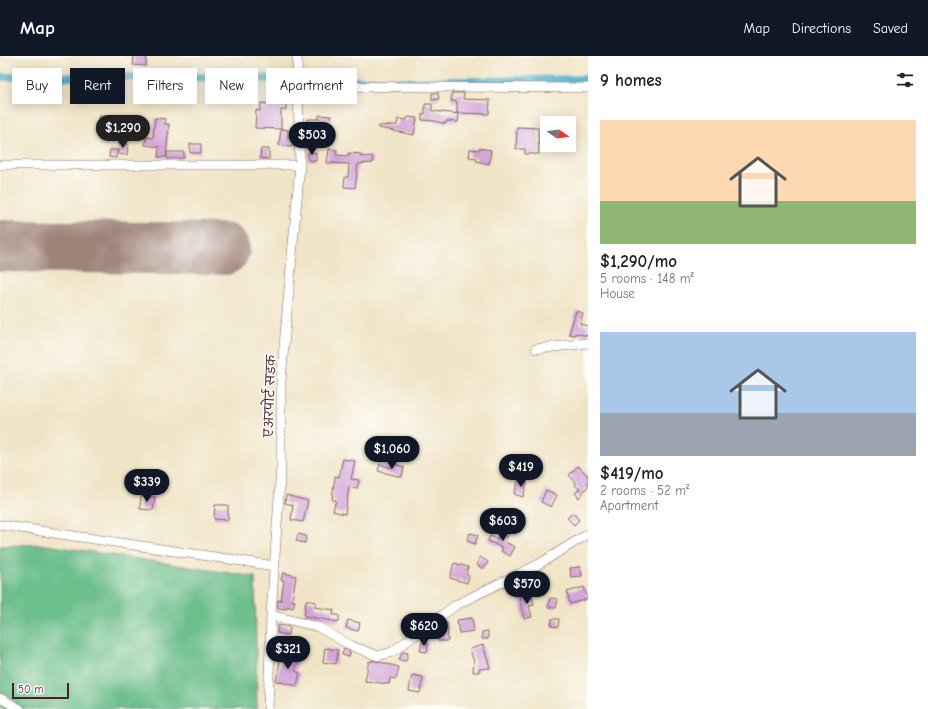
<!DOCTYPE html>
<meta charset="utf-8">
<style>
body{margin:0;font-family:"Comic Neue","Playpen Sans Deva",sans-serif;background:#f2f2f2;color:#202124;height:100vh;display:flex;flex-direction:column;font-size:15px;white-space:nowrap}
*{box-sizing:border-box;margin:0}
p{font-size:13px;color:#757577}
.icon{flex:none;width:22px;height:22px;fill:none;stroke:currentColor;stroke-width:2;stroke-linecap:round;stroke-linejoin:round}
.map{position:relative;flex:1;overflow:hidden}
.panel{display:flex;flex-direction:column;background:#fff;width:340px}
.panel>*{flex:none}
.guide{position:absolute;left:12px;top:12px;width:380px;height:36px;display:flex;gap:8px}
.needle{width:26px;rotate:103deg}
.fabs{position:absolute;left:540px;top:60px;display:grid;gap:8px}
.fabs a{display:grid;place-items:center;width:36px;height:36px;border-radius:0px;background:#fff;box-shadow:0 2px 10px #0003;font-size:20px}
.scale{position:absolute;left:12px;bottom:10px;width:57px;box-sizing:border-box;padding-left:4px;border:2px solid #4a1f2b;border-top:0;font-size:11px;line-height:14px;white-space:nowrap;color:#4a1f2b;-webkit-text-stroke:3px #fdfcf7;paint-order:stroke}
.price{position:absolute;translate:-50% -34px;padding:0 9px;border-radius:14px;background:#111827;color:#fff;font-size:13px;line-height:26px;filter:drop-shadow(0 1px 2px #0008)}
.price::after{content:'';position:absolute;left:50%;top:24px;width:12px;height:9px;margin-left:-6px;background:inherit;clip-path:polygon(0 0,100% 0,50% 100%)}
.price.on{background:#222;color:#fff}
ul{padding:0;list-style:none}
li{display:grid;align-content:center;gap:8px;height:212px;padding:0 12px}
li span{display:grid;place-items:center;height:124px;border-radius:0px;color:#555}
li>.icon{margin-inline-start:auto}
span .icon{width:72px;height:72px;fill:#fffc;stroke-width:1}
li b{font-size:17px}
h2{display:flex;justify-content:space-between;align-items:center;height:48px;padding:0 12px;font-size:17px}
.chip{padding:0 14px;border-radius:0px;background:#fff;box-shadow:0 2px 10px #0003;font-size:14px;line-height:36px}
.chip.on{background:#111827;color:#fff}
header{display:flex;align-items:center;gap:24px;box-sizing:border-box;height:56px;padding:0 20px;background:#111827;color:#fff}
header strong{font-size:19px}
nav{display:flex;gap:22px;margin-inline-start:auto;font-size:14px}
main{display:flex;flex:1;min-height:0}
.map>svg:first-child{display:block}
</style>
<header>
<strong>Map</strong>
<nav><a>Map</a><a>Directions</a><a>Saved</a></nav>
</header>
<main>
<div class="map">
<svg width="588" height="653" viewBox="0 0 588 653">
<rect width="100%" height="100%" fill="#fdfcf7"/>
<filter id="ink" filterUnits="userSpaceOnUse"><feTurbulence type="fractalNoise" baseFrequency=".025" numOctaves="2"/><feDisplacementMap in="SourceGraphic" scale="8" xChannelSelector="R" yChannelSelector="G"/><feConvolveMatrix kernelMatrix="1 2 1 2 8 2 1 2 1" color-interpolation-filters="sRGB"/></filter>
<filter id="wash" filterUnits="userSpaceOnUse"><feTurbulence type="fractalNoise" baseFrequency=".012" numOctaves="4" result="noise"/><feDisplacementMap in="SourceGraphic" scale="16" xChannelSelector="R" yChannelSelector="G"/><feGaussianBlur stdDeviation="0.9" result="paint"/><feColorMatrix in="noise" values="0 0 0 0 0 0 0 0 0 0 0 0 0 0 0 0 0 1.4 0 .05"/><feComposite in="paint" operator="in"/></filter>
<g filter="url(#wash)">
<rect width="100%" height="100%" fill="#f0e4c6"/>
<path fill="#6cbe8b" stroke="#5b6e5b" d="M40 488 255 521 257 653H0V490Z"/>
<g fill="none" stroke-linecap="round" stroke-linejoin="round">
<path stroke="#4badca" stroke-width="8" d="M0 21H185L419 26 588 23"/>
<path stroke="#9d8278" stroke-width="52" d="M0 190 224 193"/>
</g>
<g id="blocks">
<path fill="#d3a4d8" d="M134 0H146V10L133 9Z
M272 36 280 37 279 44H286V54H281V73L288 74V82L293 83 292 91 279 89 281 73 255 72 256 54 260 55 261 47 270 48Z
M432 37H438L439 43 432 44Z
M452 37H464L463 43 490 44 489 58 457 57V46L451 45Z
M425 48H432V55L459 58 458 66 446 65V68L434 65 422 64V58H425Z
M319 59 331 60 330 70H314V72H308V63H319Z
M99 60 124 62 123 66 143 67 142 78 98 71Z
M408 61 417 62 414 79 379 72V70L397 69 398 63 407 64Z
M155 62 165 63 164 68H169L166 101H158L159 91 145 89 146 81 153 82Z
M517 71 538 72 539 98H525V93H516Z
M119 87 128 88 127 99 118 98Z
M190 88H201V97H190Z
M479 92 491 94 489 108 476 105 477 102 469 101 470 93 479 94Z
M261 93H269V103L260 102Z
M329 93 337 94 336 99 348 100V97L361 98V101L372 100 373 107 358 108 355 132 344 131 345 121H348L349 108 327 107Z
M110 94H117L116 102 109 101Z
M167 96H184V102L167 103Z
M308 96 316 97V105L308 104Z
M576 255 583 257 580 268 588 270V280L575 277V279L569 278Z
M343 403 355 405 351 423 359 424 357 433 349 431 345 458 333 455 336 444H332L335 420 339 421Z
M380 408 392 412 393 408 404 411 402 421 378 415Z
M578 410 588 420V430L579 442 575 437 580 433 575 429 576 427 569 419Z
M519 423 527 426 523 441 514 438Z
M546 434 557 439 551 451 541 446Z
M286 439 308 445 303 466 291 464 293 449 285 447Z
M141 440 155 441 153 454 140 453Z
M215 449H228V464L214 463Z
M573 457 579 464 574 469 567 462Z
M504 471 510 474 505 486 515 491 510 500 501 495 503 492 488 485 490 480 498 483Z
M470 477 478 479 475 488 467 485Z
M298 478 306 480 305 487 296 485Z
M480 501 488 506 483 513 477 509Z
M454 507 468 511 466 518 469 520 467 527 450 522Z
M580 511 582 520 571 521 570 512Z
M283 517 296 520 292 545H295L293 552 287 550V553L278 552V544L281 545 284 525 281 524Z
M538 521 546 522 544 533 536 532Z
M584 531 588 543 570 548 567 536Z
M532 538 534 549 529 550 532 561 524 563 519 541Z
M550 542 558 543 556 552 548 551Z
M306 544 316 546 315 551 334 554 333 559H339V566L304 560Z
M472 562 474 575 459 577 457 564Z
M552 563H559L558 571 551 570Z
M348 564 360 567 358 575 346 572Z
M442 567H447L448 585H438V576L441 575Z
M278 569 290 571 289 579 277 577Z
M488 575V583H482V576Z
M422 586 428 587 427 596 420 595Z
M483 589 490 612 479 613V616H473L474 606 470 593Z
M325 592 338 594 336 608 323 606Z
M344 592 350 596 349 601 342 599Z
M402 596 408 597 406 605 399 604Z
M282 597 299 602 295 615 300 617 297 630 276 625Z
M372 604 399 611 396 623 390 622 389 628 365 625 369 605 372 606Z
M412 619 423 621 420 637 409 635Z"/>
</g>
</g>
<g filter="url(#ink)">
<use href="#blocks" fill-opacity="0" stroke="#846461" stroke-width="1"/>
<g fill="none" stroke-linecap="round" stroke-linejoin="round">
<g stroke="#846461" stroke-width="10">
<path id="minor" d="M299 30 588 32
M0 109H300
M536 293 588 287
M0 469 275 510
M271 559 318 571 352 590 378 600 392 596 456 549 539 508 588 478
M0 642 20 653
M268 653 271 559 281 411V324L300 109 297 0"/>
</g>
<use href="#minor" stroke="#fff" stroke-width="9"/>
</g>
</g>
<g text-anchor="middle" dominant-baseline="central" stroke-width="3" stroke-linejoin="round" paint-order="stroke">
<g font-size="12" fill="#4a1f2b" stroke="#fdfcf7">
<text transform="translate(270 340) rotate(-88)">एअरपोर्ट सडक</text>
</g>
</g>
</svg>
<div class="fabs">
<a><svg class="needle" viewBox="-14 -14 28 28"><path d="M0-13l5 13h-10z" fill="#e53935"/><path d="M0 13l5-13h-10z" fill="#757577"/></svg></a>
</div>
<div class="scale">50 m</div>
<b class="price on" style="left:123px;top:93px">$1,290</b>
<b class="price" style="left:312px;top:100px">$503</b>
<b class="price" style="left:392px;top:414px">$1,060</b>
<b class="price" style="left:521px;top:432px">$419</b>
<b class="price" style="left:147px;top:447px">$339</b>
<b class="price" style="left:503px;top:486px">$603</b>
<b class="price" style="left:527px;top:549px">$570</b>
<b class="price" style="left:424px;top:591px">$620</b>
<b class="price" style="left:288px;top:614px">$321</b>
<div class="guide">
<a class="chip">Buy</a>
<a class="chip on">Rent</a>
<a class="chip">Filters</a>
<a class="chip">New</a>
<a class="chip">Apartment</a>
</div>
</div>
<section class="panel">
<h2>9 homes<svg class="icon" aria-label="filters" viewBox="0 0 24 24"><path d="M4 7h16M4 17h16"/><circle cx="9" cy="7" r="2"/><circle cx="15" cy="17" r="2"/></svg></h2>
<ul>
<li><span style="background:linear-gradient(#ffd9b3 65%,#8fb573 0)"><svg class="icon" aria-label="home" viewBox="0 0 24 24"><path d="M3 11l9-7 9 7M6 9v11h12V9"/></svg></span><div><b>$1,290/mo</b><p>5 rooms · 148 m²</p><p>House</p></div></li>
<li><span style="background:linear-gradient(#a9c7e8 65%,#9aa5b1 0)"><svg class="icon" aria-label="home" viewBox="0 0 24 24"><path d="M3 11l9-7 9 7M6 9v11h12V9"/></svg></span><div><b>$419/mo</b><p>2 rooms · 52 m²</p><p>Apartment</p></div></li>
</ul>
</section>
</main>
